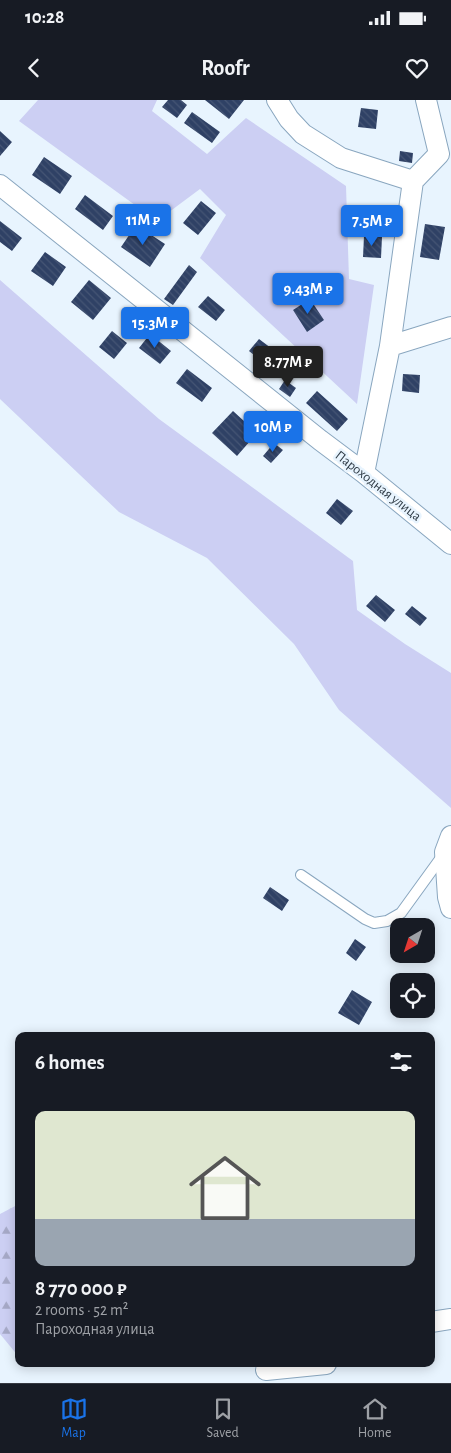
<!DOCTYPE html>
<meta charset="utf-8">
<style>
body{margin:0;font-family:"Alegreya Sans",sans-serif;background:#242831;color:#f1f3f6;height:100vh;display:flex;flex-direction:column;font-size:19px;white-space:nowrap}
*{box-sizing:border-box;margin:0}
p{font-size:16px;color:#9ea1a6}
.icon{flex:none;width:28px;height:28px;fill:none;stroke:currentColor;stroke-width:2;stroke-linecap:round;stroke-linejoin:round}
.map{position:relative;flex:1;overflow:hidden}
.details{position:absolute;left:15px;top:932px;width:420px;height:335px;display:flex;flex-direction:column;background:#171b24;border-radius:10px;box-shadow:0 2px 12px #0003}
.details>*{flex:none}
.needle{width:32px;rotate:219deg}
.buttons{position:absolute;left:390px;top:818px;display:grid;gap:10px}
.buttons a{display:grid;place-items:center;width:45px;height:45px;border-radius:10px;background:#171b24;box-shadow:0 2px 12px #0003;font-size:25px}
.price{position:absolute;translate:-50% -42px;padding:0 11px;border-radius:5px;background:#1a73e8;color:#fff;font-size:16px;line-height:32px;filter:drop-shadow(0 1px 2px #0008)}
.price::after{content:'';position:absolute;left:50%;top:30px;width:15px;height:11px;margin-left:-8px;background:inherit;clip-path:polygon(0 0,100% 0,50% 100%)}
.price.current{background:#222;color:#fff}
ul{padding:0;list-style:none}
li{display:grid;align-content:center;gap:10px;height:265px;padding:0 20px}
li+li{border-top:1px solid #363941}
li span{display:grid;place-items:center;height:155px;border-radius:10px;color:#555}
li>.icon{margin-inline-start:auto}
span .icon{width:90px;height:90px;fill:#fffc;stroke-width:1}
li b{font-size:21px}
h2{display:flex;justify-content:space-between;align-items:center;height:60px;padding:0 20px;font-size:21px}
.status{display:flex;justify-content:space-between;align-items:center;height:35px;padding:0 25px;background:#171b24;direction:ltr}
.status svg{height:14px;fill:currentColor}
header{display:flex;justify-content:space-between;align-items:center;height:65px;padding:0 20px;background:#171b24;font-size:22px;font-weight:700}
.menu{display:flex;justify-content:space-around;align-items:center;height:70px;border-top:1px solid #363941;background:#171b24;font-size:14px;color:#9ea1a6}
.menu a{display:grid;justify-items:center;gap:2px}
.menu .current{color:#1a73e8}
.map>svg:first-child{display:block}
</style>
<div class="status"><b>10:28</b><svg viewBox="0 0 49 12"><path d="M0 12V9h3v3zM5 12V6h3v6zM10 12V3h3v9zM15 12V0h3v12zM26 1h20v11H26zM47 4h2v5h-2z"/></svg></div>
<header><svg class="icon" aria-label="back" viewBox="0 0 24 24"><path d="M15 5l-7 7 7 7"/></svg>Roofr<svg class="icon" aria-label="heart" viewBox="0 0 24 24"><path d="M12 20l-8-8c-3-5 5-10 8-4 3-6 11-1 8 4z"/></svg></header>
<div class="map">
<svg width="451" height="1283" viewBox="0 0 451 1283">
<defs>
<pattern id="forest-firs" width="22" height="20" patternUnits="userSpaceOnUse" patternTransform="scale(1.25)"><rect width="22" height="20" fill="#cccff3"/><path d="M5 1l3.5 6h-7zM16 11l3.5 6h-7z" fill="#a6a9c7"/></pattern>
<pattern id="building-back-hatch" width="6" height="6" patternUnits="userSpaceOnUse" patternTransform="scale(1.25)"><rect width="6" height="6" fill="#2f4165"/><path d="M-1 5l2 2M0 0l6 6M5-1l2 2" fill="none" stroke="#455574"/></pattern>
</defs>
<rect width="100%" height="100%" fill="#e8f4fe"/>
<path fill="url(#forest-firs)" d="M19 1104V1257L0 1234V1114Z"/>
<path fill="#cccff3" d="M38 0H157L152 11 207 54 246 18 346 86 349 179 374 185 357 304 200 158 226 115 200 89 157 121 19 21Z
M0 180 159 319 353 461 357 510 405 544 451 573V708L339 610 294 544 207 458 119 412 0 299Z"/>
<path fill="url(#building-back-hatch)" d="M168 0H181L187 5 177 18 162 7Z
M205 0H244L229 19Z
M361 8 378 10 376 29 358 27Z
M192 12 220 32 212 43 184 23Z
M0 31 12 42 0 56Z
M400 51 413 53 412 63 399 61Z
M44 57 72 76 60 94 32 75Z
M85 95 113 116 103 130 75 109Z
M201 101 216 113 198 135 183 123Z
M0 121 22 138 12 151 0 142Z
M425 124 445 127 439 160 420 157Z
M136 125 165 144 150 167 121 147Z
M364 136 382 137 381 158 363 157Z
M45 152 66 167 53 186 31 171Z
M189 165 197 172 173 205 164 199Z
M89 180 111 198 93 220 71 202Z
M208 196 225 210 216 221 198 207Z
M310 199 324 220 307 232 293 210Z
M112 231 127 243 114 259 99 247Z
M150 234 171 251 160 264 139 248Z
M259 239 271 248 262 261 249 251Z
M187 269 212 288 202 302 176 283Z
M403 274 420 275 419 293 402 291Z
M285 280 296 288 290 297 279 289Z
M317 291 348 319 337 331 306 303Z
M233 311 257 333 237 356 212 333Z
M274 343 283 350 271 363 263 356Z
M337 399 353 411 341 425 326 413Z
M376 495 395 510 385 522 366 506Z
M412 506 427 518 420 526 405 514Z
M270 787 289 800 282 811 263 798Z
M355 839 366 847 356 861 346 853Z
M352 890 372 902 359 925 338 913Z"/>
<g fill="none" stroke-linecap="round" stroke-linejoin="round">
<g stroke="#89a6bf" stroke-width="12">
<path id="lane" d="M301 775 365 819 374 823 387 821 401 813 443 755"/>
</g>
<g stroke="#89a6bf" stroke-width="22">
<path id="street" d="M277 0 289 19 303 34 341 58 413 81 390 246 364 373
M413 81 439 54 426 0
M0 85 320 340 364 373 451 444
M390 246 451 227
M451 736 445 752 448 797 451 808
M431 1222 451 1219
M266 1270 326 1264"/>
</g>
<use href="#lane" stroke="#fff" stroke-width="10"/>
<use href="#street" stroke="#fff" stroke-width="20"/>
</g>
<g text-anchor="middle" dominant-baseline="central" stroke-width="5" stroke-linejoin="round" paint-order="stroke">
<g font-size="14" fill="#2f3b46" stroke="#e8f4fe">
<text transform="translate(378 386) rotate(38)">Пароходная улица</text>
</g>
</g>
</svg>
<div class="buttons">
<a><svg class="needle" viewBox="-14 -14 28 28"><path d="M0-13l5 13h-10z" fill="#e53935"/><path d="M0 13l5-13h-10z" fill="#9ea1a6"/></svg></a>
<a><svg class="icon" aria-label="locate" viewBox="0 0 24 24"><circle cx="12" cy="12" r="6"/><path d="M12 2v4M12 18v4M2 12h4M18 12h4"/></svg></a>
</div>
<b class="price" style="left:143px;top:146px">11M ₽</b>
<b class="price" style="left:372px;top:147px">7.5M ₽</b>
<b class="price" style="left:308px;top:215px">9.43M ₽</b>
<b class="price" style="left:155px;top:249px">15.3M ₽</b>
<b class="price current" style="left:288px;top:288px">8.77M ₽</b>
<b class="price" style="left:273px;top:353px">10M ₽</b>
<section class="details">
<h2>6 homes<svg class="icon" aria-label="filters" viewBox="0 0 24 24"><path d="M4 7h16M4 17h16"/><circle cx="9" cy="7" r="2"/><circle cx="15" cy="17" r="2"/></svg></h2>
<ul>
<li><span style="background:linear-gradient(#dfe7d0 70%,#9aa5b1 0)"><svg class="icon" aria-label="home" viewBox="0 0 24 24"><path d="M3 11l9-7 9 7M6 9v11h12V9"/></svg></span><div><b>8 770 000 ₽</b><p>2 rooms · 52 m²</p><p>Пароходная улица</p></div></li>
</ul>
</section>
</div>
<nav class="menu">
<a class="current"><svg class="icon" aria-label="map" viewBox="0 0 24 24"><path d="M3 6l6-2 6 2 6-2v14l-6 2-6-2-6 2zM9 4v14M15 6v14"/></svg>Map</a>
<a><svg class="icon" aria-label="saved" viewBox="0 0 24 24"><path d="M7 4h10v16l-5-4-5 4z"/></svg>Saved</a>
<a><svg class="icon" aria-label="home" viewBox="0 0 24 24"><path d="M3 11l9-7 9 7M6 9v11h12V9"/></svg>Home</a>
</nav>
